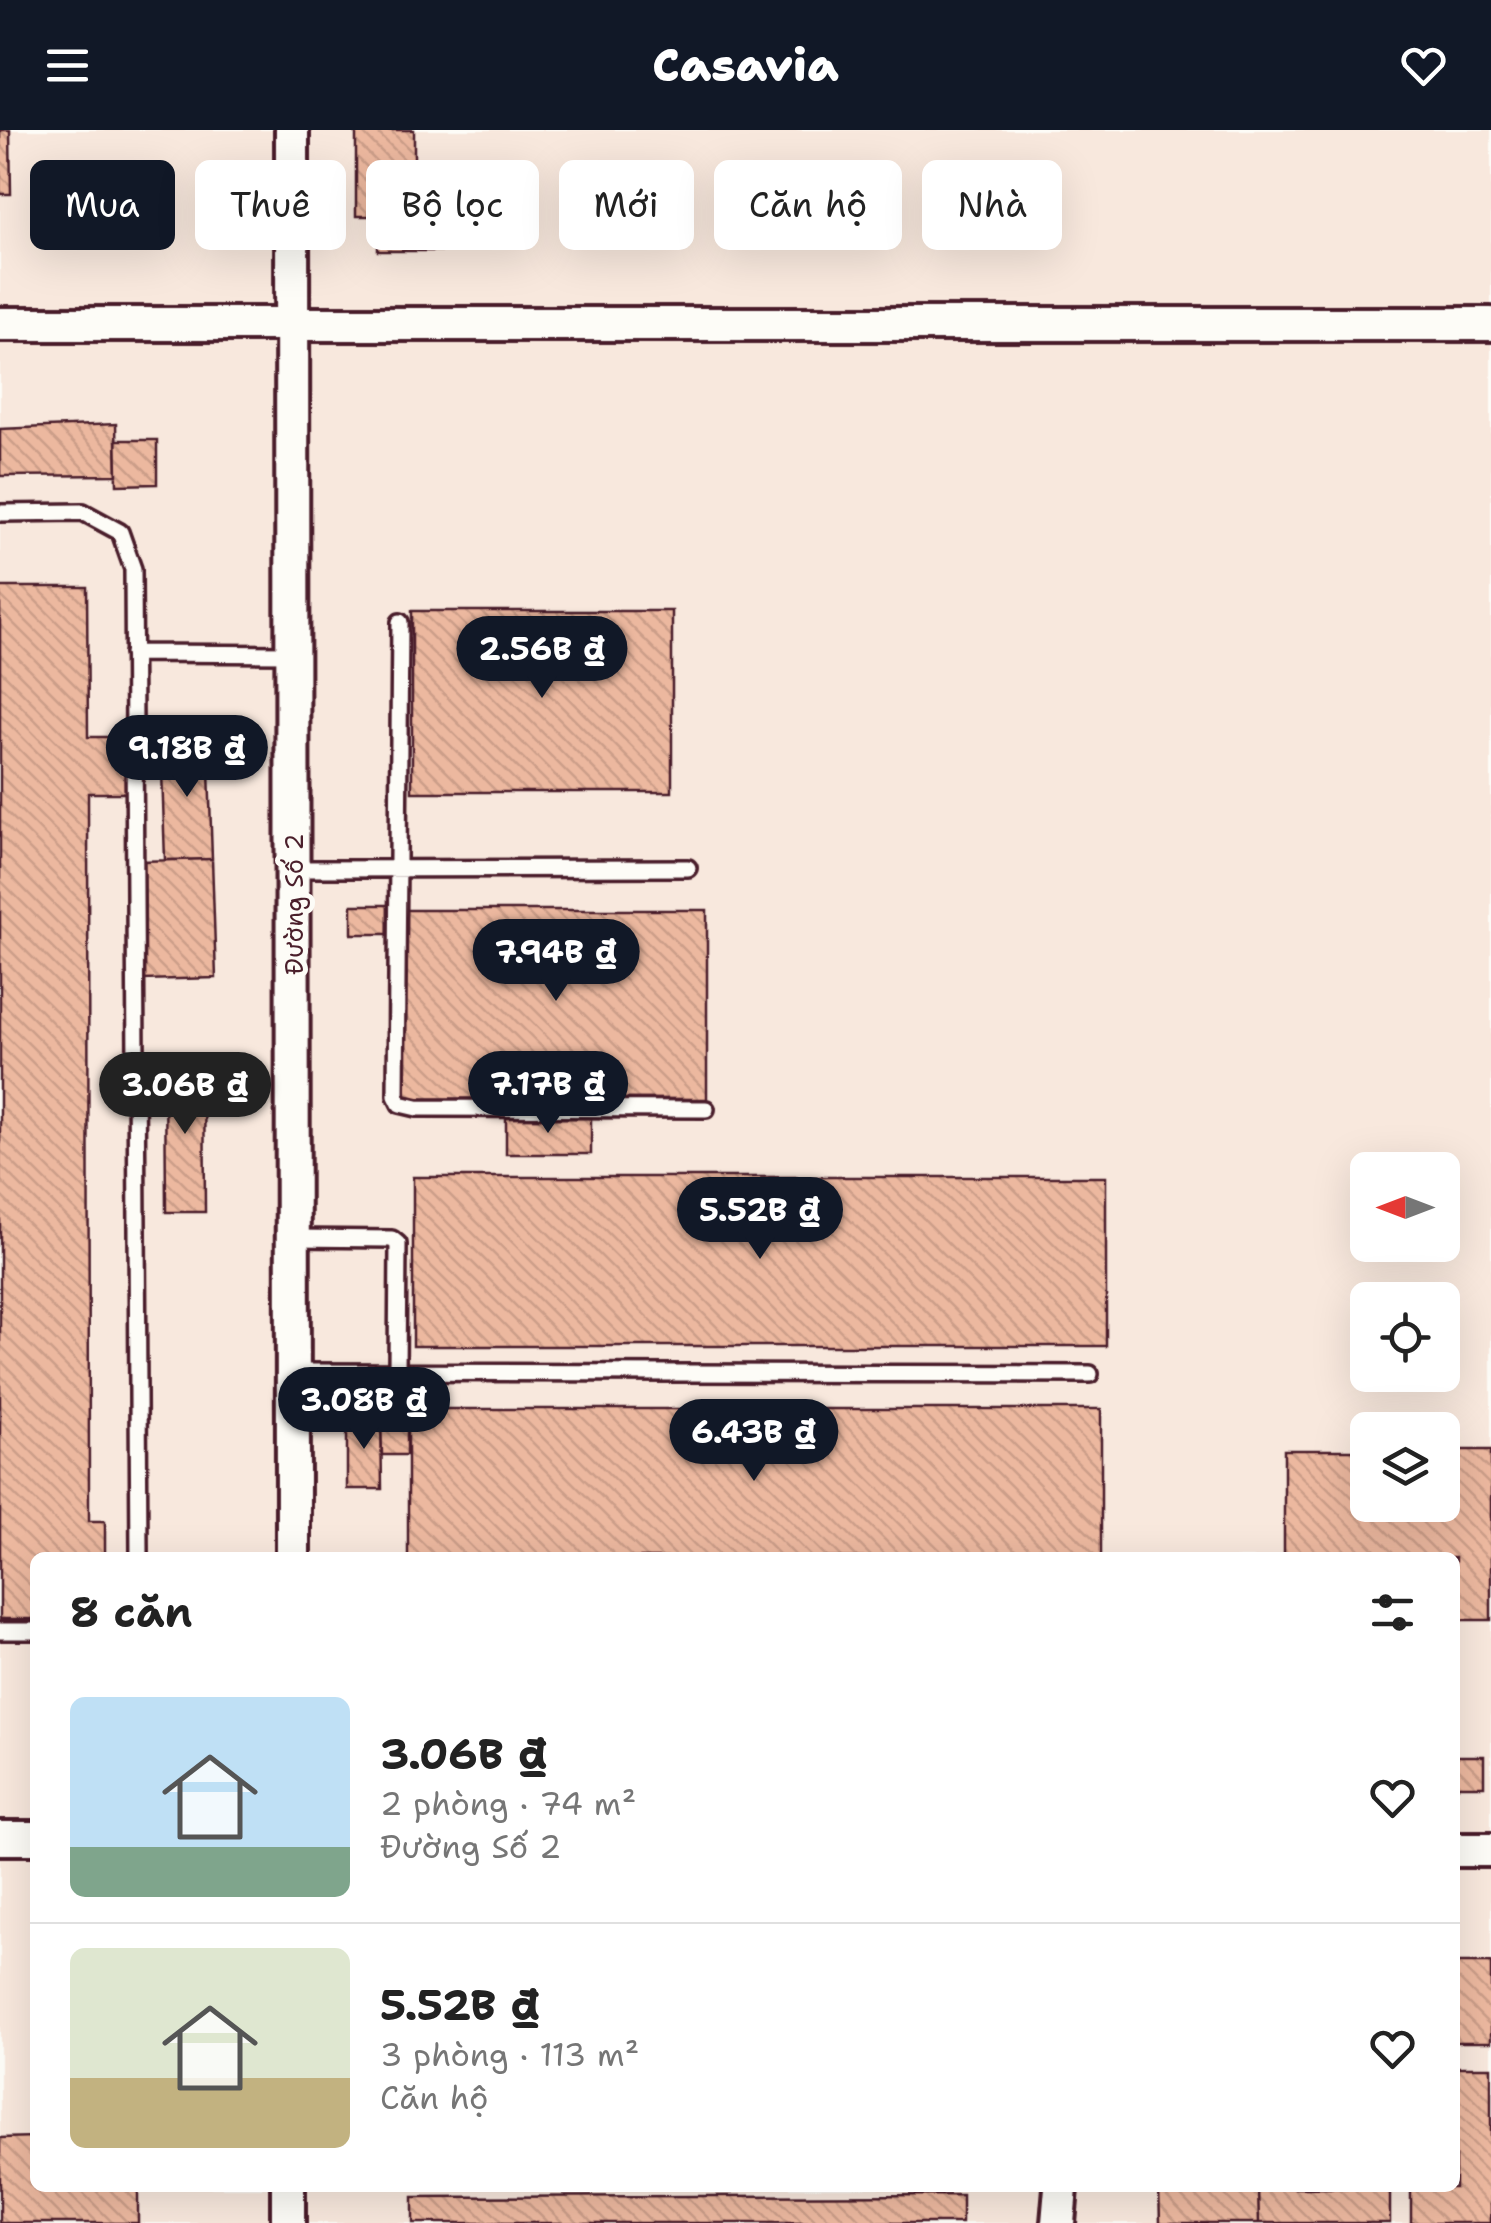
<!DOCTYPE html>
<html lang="vi">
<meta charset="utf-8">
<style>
body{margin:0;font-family:"Shantell Sans",sans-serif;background:#f6f6f6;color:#222;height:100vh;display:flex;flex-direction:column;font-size:38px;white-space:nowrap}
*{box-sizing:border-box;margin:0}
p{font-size:32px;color:#767676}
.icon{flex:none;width:55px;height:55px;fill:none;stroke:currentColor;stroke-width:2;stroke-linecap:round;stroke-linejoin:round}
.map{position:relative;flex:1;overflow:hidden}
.panel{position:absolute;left:30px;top:1422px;width:1430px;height:640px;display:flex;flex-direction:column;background:#fff;border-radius:15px;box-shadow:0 10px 40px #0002}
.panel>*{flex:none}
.hud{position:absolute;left:30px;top:30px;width:1432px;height:90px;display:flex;gap:20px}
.needle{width:65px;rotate:270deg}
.buttons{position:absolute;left:1350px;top:1022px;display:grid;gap:20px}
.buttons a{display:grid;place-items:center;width:110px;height:110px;border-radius:15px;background:#fff;box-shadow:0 10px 40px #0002;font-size:50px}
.price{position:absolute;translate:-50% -85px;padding:0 22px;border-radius:35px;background:#111827;color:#fff;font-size:32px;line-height:65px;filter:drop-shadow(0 2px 5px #0008)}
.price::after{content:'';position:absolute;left:50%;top:60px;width:30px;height:22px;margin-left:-15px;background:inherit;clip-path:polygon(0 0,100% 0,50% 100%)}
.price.active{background:#222;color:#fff}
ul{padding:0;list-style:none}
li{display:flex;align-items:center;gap:30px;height:250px;padding:0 40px}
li+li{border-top:2px solid #e0e0e0}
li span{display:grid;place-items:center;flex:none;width:280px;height:200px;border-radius:15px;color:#555}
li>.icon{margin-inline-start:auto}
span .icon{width:120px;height:120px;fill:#fffc;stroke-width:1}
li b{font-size:42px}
h2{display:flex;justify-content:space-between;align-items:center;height:120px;padding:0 40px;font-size:42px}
.pill{padding:0 35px;border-radius:15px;background:#fff;box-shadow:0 10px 40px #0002;font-size:35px;line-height:90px}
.pill.active{background:#111827;color:#fff}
header{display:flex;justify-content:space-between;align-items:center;height:130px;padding:0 40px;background:#111827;color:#fff;font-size:45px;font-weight:800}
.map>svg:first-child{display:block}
</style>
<header><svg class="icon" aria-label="menu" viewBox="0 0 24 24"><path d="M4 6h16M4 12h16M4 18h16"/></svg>Casavia<svg class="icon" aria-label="heart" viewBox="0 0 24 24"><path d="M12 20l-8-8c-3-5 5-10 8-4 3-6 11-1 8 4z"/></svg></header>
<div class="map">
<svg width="1491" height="2093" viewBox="0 0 1491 2093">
<defs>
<pattern id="building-back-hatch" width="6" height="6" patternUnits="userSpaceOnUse" patternTransform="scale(2.5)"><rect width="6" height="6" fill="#ecb89f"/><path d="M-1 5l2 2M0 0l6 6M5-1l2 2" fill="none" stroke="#cc9e89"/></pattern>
</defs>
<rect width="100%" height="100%" fill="#fdfcf7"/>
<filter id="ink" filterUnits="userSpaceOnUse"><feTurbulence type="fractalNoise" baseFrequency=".01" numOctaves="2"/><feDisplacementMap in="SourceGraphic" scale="20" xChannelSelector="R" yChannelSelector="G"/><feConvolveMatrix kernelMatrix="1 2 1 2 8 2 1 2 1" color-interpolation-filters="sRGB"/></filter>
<g filter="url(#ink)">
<path fill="#f8e8dd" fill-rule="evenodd" d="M0 0H1491V2093H0ZM1368 1040H1442V1115H1368ZM1368 1170H1442V1245H1368ZM1368 1300H1442V1375H1368ZM35 1428H1455V2058H35Z"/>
<path fill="url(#building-back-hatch)" stroke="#4a1f2b" stroke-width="2.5" d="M0 0H10L11 64H0Z
M356 0H414V86H356Z
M378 86H445L446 121H378Z
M116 294 117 345 0 346V299Z
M116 310H157V354L117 355Z
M0 457H87L88 607H131V663H88L89 1391H105V1428H35V1489H0Z
M412 481H672V662H412Z
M208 610 212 729 165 730 161 611Z
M212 729 216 848 142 850 139 731Z
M352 775H391V804H352Z
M404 780H707V969H404Z
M165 932H204L205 1082H166Z
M506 987H591V1024H506Z
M413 1047H1106V1216H413Z
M408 1279H1101V1428H408Z
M347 1284H381L382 1359H347Z
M381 1284H407V1325H382Z
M1284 1320H1368V1375H1442V1320H1491V1490H1455V1428H1284Z
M1455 1626H1484V1656H1455Z
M1455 1833H1491V1912H1455Z
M1455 1937H1491V2093H1411V2058H1455Z
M35 2007V2058H138V2093H0V2008Z
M1159 2058H1258L1259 2093H1160Z
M1258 2058H1390V2093H1259Z
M962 2065V2093H413V2067Z"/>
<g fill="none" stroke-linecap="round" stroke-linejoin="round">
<g stroke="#4a1f2b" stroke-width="22">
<path id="service" d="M0 383 83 382 120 402 133 439 139 1428
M400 492 396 966 400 974 417 978 706 979
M133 523 295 524
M294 739 688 738
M293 1108 392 1109 398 1114 397 1242
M293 1242 1090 1244
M0 1501H35"/>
</g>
<g stroke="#4a1f2b" stroke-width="40">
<path id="minor" d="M292 0 293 1428
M0 194H1491
M0 1708H35
M1455 1720H1491
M288 2058V2093
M1058 2093 1061 2058"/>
</g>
<use href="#service" stroke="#fdfcf7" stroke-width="15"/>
<use href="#minor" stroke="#fdfcf7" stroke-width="32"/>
</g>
</g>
<g text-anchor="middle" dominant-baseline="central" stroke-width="10" stroke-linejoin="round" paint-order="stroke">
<g font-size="25" fill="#4a1f2b" stroke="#fdfcf7">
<text transform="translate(294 774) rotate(-90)">Đường Số 2</text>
</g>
</g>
</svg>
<div class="buttons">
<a><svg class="needle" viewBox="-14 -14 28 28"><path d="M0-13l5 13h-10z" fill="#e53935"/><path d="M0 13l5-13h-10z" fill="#767676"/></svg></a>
<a><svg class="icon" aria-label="locate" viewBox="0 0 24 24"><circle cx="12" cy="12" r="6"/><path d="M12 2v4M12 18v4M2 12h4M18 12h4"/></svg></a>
<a><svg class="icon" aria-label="layers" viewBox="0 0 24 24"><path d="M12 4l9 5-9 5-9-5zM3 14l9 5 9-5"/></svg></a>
</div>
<b class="price" style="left:542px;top:571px">2.56B ₫</b>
<b class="price" style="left:187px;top:670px">9.18B ₫</b>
<b class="price" style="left:556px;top:874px">7.94B ₫</b>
<b class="price" style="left:548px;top:1006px">7.17B ₫</b>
<b class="price active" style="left:185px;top:1007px">3.06B ₫</b>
<b class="price" style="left:760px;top:1132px">5.52B ₫</b>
<b class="price" style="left:364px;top:1322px">3.08B ₫</b>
<b class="price" style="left:754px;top:1354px">6.43B ₫</b>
<div class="hud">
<a class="pill active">Mua</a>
<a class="pill">Thuê</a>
<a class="pill">Bộ lọc</a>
<a class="pill">Mới</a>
<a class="pill">Căn hộ</a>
<a class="pill">Nhà</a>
</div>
<section class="panel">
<h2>8 căn<svg class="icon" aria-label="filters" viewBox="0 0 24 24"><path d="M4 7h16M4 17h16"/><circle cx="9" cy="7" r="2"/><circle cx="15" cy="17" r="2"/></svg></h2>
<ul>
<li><span style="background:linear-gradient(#bfe0f5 75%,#7fa58c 0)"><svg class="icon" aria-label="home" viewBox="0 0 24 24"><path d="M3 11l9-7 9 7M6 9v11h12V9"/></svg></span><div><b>3.06B ₫</b><p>2 phòng · 74 m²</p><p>Đường Số 2</p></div><svg class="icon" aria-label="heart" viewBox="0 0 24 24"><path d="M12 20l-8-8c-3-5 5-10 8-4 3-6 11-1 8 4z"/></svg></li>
<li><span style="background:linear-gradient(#dfe7d0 65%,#c2b280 0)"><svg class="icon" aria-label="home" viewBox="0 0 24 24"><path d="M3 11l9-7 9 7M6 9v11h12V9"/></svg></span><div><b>5.52B ₫</b><p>3 phòng · 113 m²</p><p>Căn hộ</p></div><svg class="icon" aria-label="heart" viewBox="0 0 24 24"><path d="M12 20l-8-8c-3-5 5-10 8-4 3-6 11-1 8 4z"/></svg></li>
</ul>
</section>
</div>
